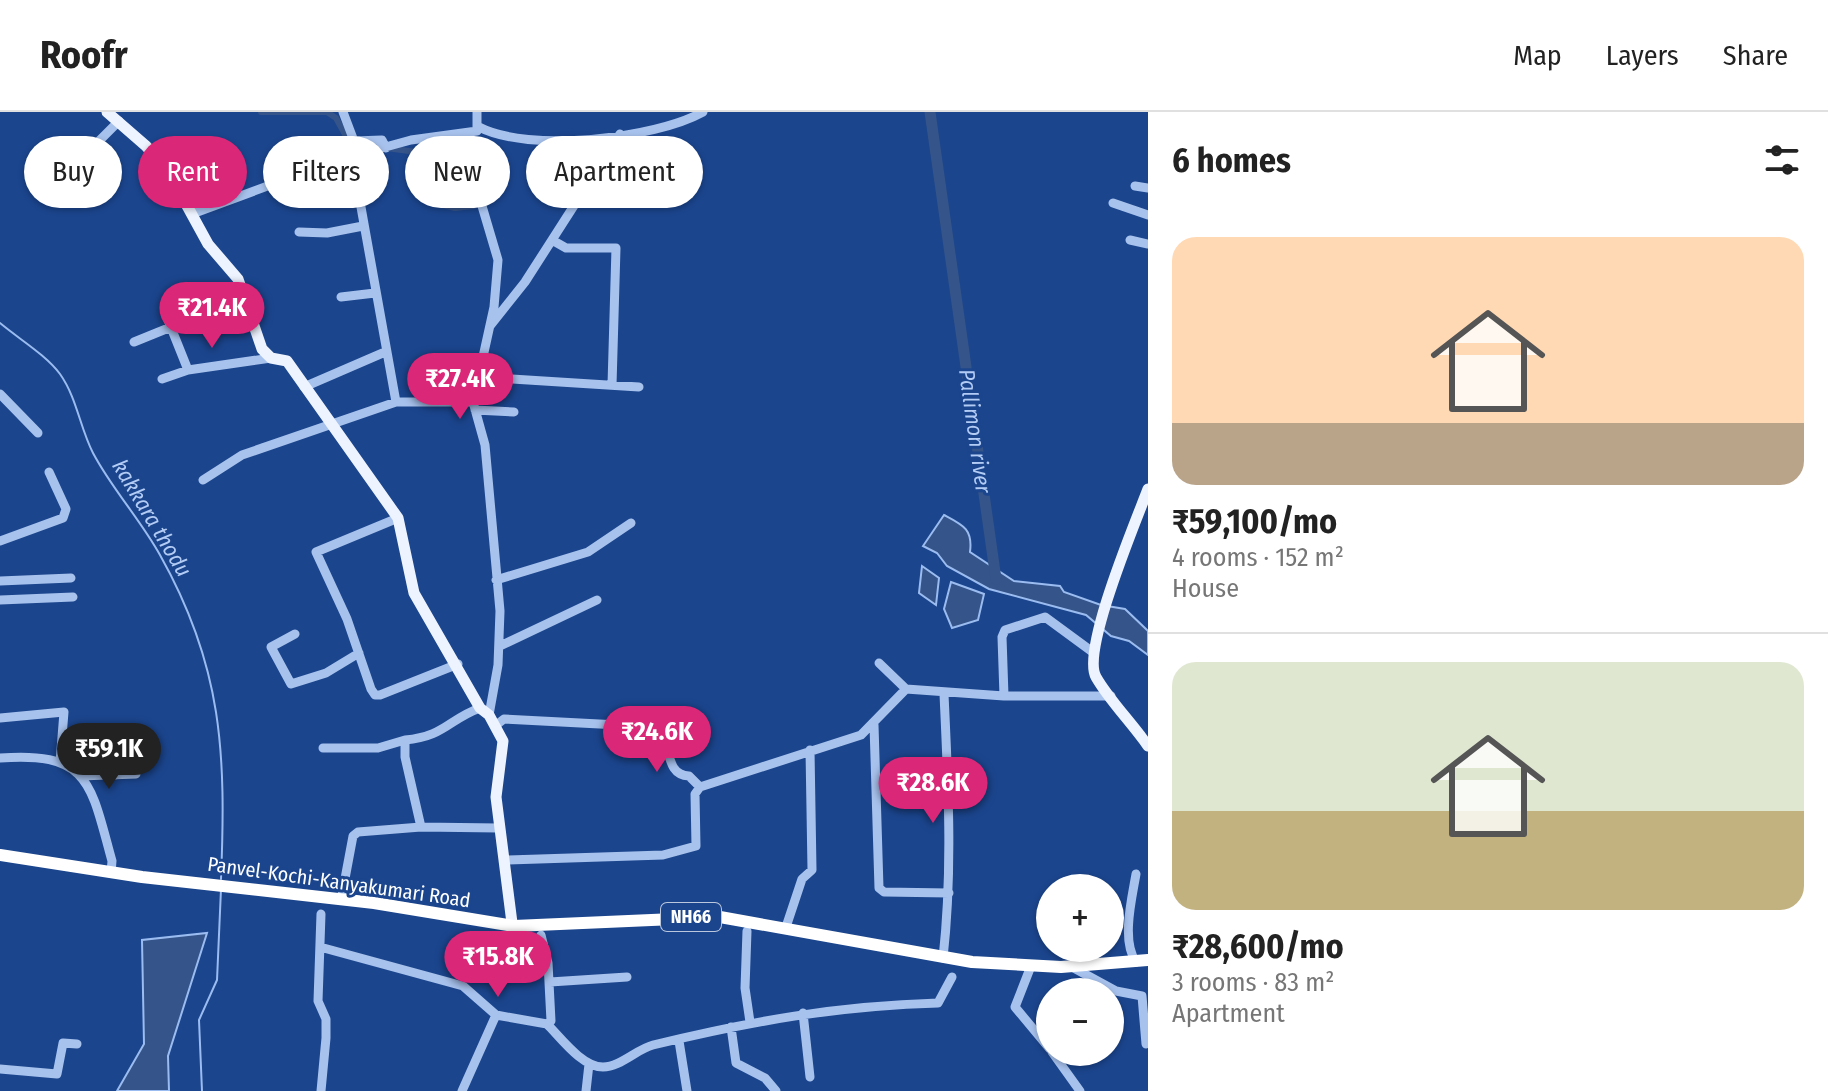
<!DOCTYPE html>
<meta charset="utf-8">
<style>
body{margin:0;font-family:"Fira Sans Condensed",sans-serif;background:#f6f6f6;color:#222;height:100vh;display:flex;flex-direction:column;font-size:30px;white-space:nowrap}
*{box-sizing:border-box;margin:0}
p{font-size:26px;color:#767676}
.icon{flex:none;width:44px;height:44px;fill:none;stroke:currentColor;stroke-width:2;stroke-linecap:round;stroke-linejoin:round}
.map{position:relative;flex:1;overflow:hidden}
.side{display:flex;flex-direction:column;background:#fff;width:680px}
.side>*{flex:none}
.banner{position:absolute;left:24px;top:24px;width:760px;height:72px;display:flex;gap:16px}
.controls{position:absolute;left:1036px;top:762px;display:grid;gap:16px}
.controls a{display:grid;place-items:center;width:88px;height:88px;border-radius:50%;background:#fff;box-shadow:0 2px 6px #0004;font-size:40px}
.price{position:absolute;translate:-50% -68px;padding:0 18px;border-radius:28px;background:#db2777;color:#fff;font-size:26px;line-height:52px;filter:drop-shadow(0 2px 4px #0008)}
.price::after{content:'';position:absolute;left:50%;top:48px;width:24px;height:18px;margin-left:-12px;background:inherit;clip-path:polygon(0 0,100% 0,50% 100%)}
.price.current{background:#222;color:#fff}
ul{padding:0;list-style:none}
li{display:grid;align-content:center;gap:16px;height:424px;padding:0 24px}
li+li{border-top:2px solid #e0e0e0}
li span{display:grid;place-items:center;height:248px;border-radius:24px;color:#555}
li>.icon{margin-inline-start:auto}
span .icon{width:144px;height:144px;fill:#fffc;stroke-width:1}
li b{font-size:34px}
h2{display:flex;justify-content:space-between;align-items:center;height:96px;padding:0 24px;font-size:34px}
.pill{padding:0 28px;border-radius:36px;background:#fff;box-shadow:0 2px 6px #0004;font-size:28px;line-height:72px}
.pill.current{background:#db2777;color:#fff}
header{display:flex;align-items:center;gap:48px;box-sizing:border-box;height:112px;padding:0 40px;background:#fff;border-bottom:2px solid #e0e0e0}
header strong{font-size:38px}
nav{display:flex;gap:44px;margin-inline-start:auto;font-size:28px}
main{display:flex;flex:1;min-height:0}
.map>svg:first-child{display:block}
</style>
<header>
<strong>Roofr</strong>
<nav><a>Map</a><a>Layers</a><a>Share</a></nav>
</header>
<main>
<div class="map">
<svg width="1148" height="979" viewBox="0 0 1148 979">
<rect width="100%" height="100%" fill="#1b458d"/>
<path fill="#355489" stroke="#9abcf0" stroke-width="2" d="M944 403C963 413 973 417 970 440L1014 469 1060 474 1064 480 1101 493 1125 497 1148 519V543L1129 529 1111 524 1086 503 989 477 947 454 937 441 923 434Z
M922 454 939 466 936 493 919 481Z
M951 470 984 482 978 508 952 516 944 497Z
M207 821 168 944 169 979H117L144 932 142 828Z"/>
<g fill="none" stroke-linecap="round" stroke-linejoin="round">
<path stroke="#9abcf0" stroke-width="2" d="M0 211C19 227 46 243 60 262 77 286 80 316 93 341 112 377 140 407 160 443 223 555 226 642 221 767
M202 979 199 908 217 868 221 777"/>
<path stroke="#355489" stroke-width="6" d="M261 0H327L336 6 352 35 372 36
M387 36 416 40 431 90 455 96 473 94"/>
<path stroke="#355489" stroke-width="11" d="M930 0 996 467"/>
<path stroke="#a7c2ed" stroke-width="9" d="M343 0 354 29 382 28 386 36
M479 15C529 41 654 27 703 0
M461 23 498 148 494 195 473 290 485 333 500 499 498 553 489 603
M352 45 396 290
M1135 74 1148 76
M80 79 68 67 70 58 119 9
M1113 91 1148 103
M192 102 338 48 411 28 477 19V0
M299 120 327 121 363 114
M552 128 566 136H616L612 273
M1130 128 1148 132
M341 185 375 181
M166 203 188 258
M490 214 525 170 620 22
M134 230 171 215
M478 265 639 275
M162 267 188 258 271 246
M304 275 385 240
M0 282 38 321
M475 298 514 300
M203 368 242 343 396 290H473
M398 406 316 440 347 507 371 577 375 583H380L458 552
M0 429 63 406 66 397 49 360
M496 468 588 440 631 411
M0 469 71 466
M0 488 73 485
M295 522 271 535 291 572 326 561 359 541
M500 534 597 488
M879 551 906 577 1004 584H1111
M1004 584 1002 525 1005 518 1045 505 1094 541
M0 606 64 600 60 650
M874 613 879 776 884 780 949 781
M495 614 504 607 657 615C672 631 664 663 689 664L700 675
M405 628C444 625 449 607 480 596
M323 636H378L405 628V645L421 715
M0 646C91 639 91 674 112 749L111 761
M116 663V645
M80 664 136 662
M505 748 663 743 696 734 695 682 700 675 861 623 906 577
M1136 762C1132 786 1121 829 1136 850
M341 788 353 724 358 720 421 715 498 716
M786 815 802 767 812 758 810 638
M747 819 745 876 750 910
M320 835 463 874 496 903
M943 846C953 758 948 670 944 582
M1031 854 1015 895 1050 937
M1072 855 1116 879 1142 884 1146 932
M550 870 627 865
M803 901 810 965
M547 912C561 926 582 955 603 955 620 955 637 937 653 933 752 909 836 894 938 891L952 865
M731 915 736 951 765 966 776 979
M679 929 687 979
M1052 940 1080 979
M0 957 57 962 63 931 77 932
M321 979 326 926V907L318 889 321 802
M462 979 496 903 547 912 551 909 548 851 541 823
M586 979 589 952"/>
<path stroke="#edf3ff" stroke-width="11" d="M107 0 146 34 168 59 208 132 238 167 262 237 271 246 287 249 398 406 414 481 480 596 489 603 503 629 496 685 512 811
M1148 377C1136 409 1081 539 1096 565 1109 588 1132 611 1148 634"/>
<path stroke="#fff" stroke-width="12" d="M0 743 142 765 374 791 514 814 720 805 972 850 1061 855 1148 848"/>
</g>
<g text-anchor="middle" dominant-baseline="central" stroke-width="6" stroke-linejoin="round" paint-order="stroke">
<rect fill="#1b458d" stroke="#bbc7dd" stroke-width="2" x="661" y="791" width="60" height="28" rx="6"/>
<g font-size="18" font-weight="bold" fill="#fff">
<text x="691" y="805">NH66</text>
</g>
<g font-size="20" fill="#fff" stroke="#1b458d">
<text transform="translate(339 770) rotate(8)">Panvel-Kochi-Kanyakumari Road</text>
</g>
<g font-size="22" font-style="italic" fill="#b3ccf5" stroke="#1b458d">
<text transform="translate(975 319) rotate(82)">Pallimon river</text>
<text transform="translate(152 406) rotate(59)">kakkara thodu</text>
</g>
</g>
</svg>
<div class="controls">
<a>+</a>
<a>−</a>
</div>
<b class="price" style="left:212px;top:238px">₹21.4K</b>
<b class="price" style="left:460px;top:309px">₹27.4K</b>
<b class="price" style="left:657px;top:662px">₹24.6K</b>
<b class="price current" style="left:109px;top:679px">₹59.1K</b>
<b class="price" style="left:933px;top:713px">₹28.6K</b>
<b class="price" style="left:498px;top:887px">₹15.8K</b>
<div class="banner">
<a class="pill">Buy</a>
<a class="pill current">Rent</a>
<a class="pill">Filters</a>
<a class="pill">New</a>
<a class="pill">Apartment</a>
</div>
</div>
<section class="side">
<h2>6 homes<svg class="icon" aria-label="filters" viewBox="0 0 24 24"><path d="M4 7h16M4 17h16"/><circle cx="9" cy="7" r="2"/><circle cx="15" cy="17" r="2"/></svg></h2>
<ul>
<li><span style="background:linear-gradient(#ffd9b3 75%,#b9a48a 0)"><svg class="icon" aria-label="home" viewBox="0 0 24 24"><path d="M3 11l9-7 9 7M6 9v11h12V9"/></svg></span><div><b>₹59,100/mo</b><p>4 rooms · 152 m²</p><p>House</p></div></li>
<li><span style="background:linear-gradient(#dfe7d0 60%,#c2b280 0)"><svg class="icon" aria-label="home" viewBox="0 0 24 24"><path d="M3 11l9-7 9 7M6 9v11h12V9"/></svg></span><div><b>₹28,600/mo</b><p>3 rooms · 83 m²</p><p>Apartment</p></div></li>
</ul>
</section>
</main>
